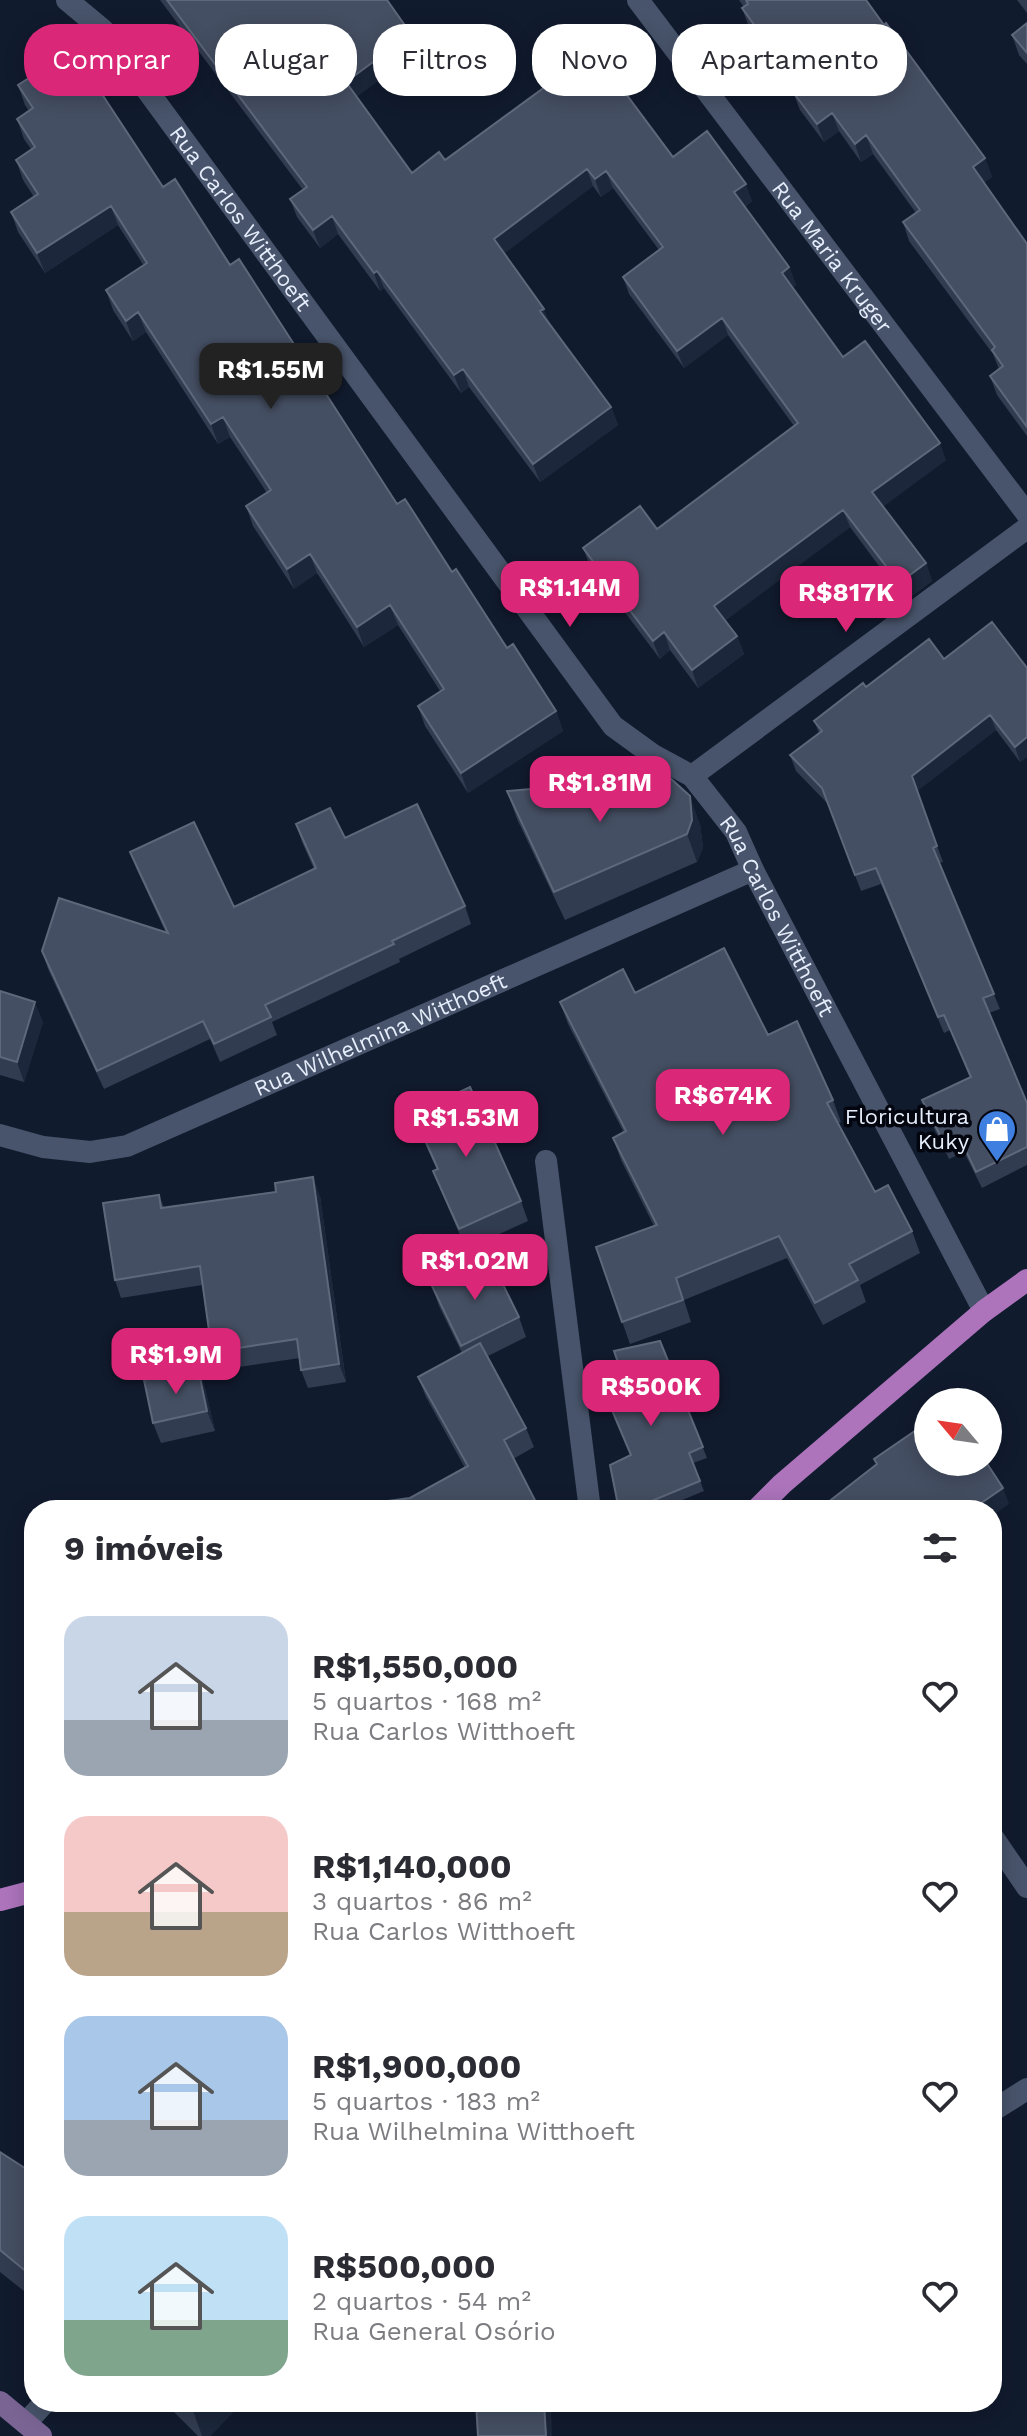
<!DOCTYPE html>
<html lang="pt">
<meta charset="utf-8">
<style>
body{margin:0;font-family:"Work Sans",sans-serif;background:#f7f7f7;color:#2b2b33;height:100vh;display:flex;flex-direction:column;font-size:30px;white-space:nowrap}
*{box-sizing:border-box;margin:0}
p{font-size:26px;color:#7c7c81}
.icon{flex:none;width:44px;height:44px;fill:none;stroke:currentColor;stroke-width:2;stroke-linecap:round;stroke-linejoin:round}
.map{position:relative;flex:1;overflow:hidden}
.side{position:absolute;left:24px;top:1500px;width:978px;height:912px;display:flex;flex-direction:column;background:#fff;border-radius:32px;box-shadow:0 4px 20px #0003}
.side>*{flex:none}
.hud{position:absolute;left:24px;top:24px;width:980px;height:72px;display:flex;gap:16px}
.needle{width:52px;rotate:299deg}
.tools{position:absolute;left:914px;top:1388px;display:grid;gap:16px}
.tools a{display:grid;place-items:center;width:88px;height:88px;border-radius:50%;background:#fff;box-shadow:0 4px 20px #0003;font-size:40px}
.price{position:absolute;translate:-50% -68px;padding:0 18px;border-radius:16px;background:#db2777;color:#fff;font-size:26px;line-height:52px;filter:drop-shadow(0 2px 4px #0008)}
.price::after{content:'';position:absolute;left:50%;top:48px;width:24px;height:18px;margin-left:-12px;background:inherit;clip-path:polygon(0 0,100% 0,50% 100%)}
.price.current{background:#222;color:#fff}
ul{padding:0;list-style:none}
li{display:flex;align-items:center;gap:24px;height:200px;padding:0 40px}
li span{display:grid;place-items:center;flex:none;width:224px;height:160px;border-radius:24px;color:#555}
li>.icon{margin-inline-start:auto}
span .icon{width:96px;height:96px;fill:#fffc;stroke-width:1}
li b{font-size:34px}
h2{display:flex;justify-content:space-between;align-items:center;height:96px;padding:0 40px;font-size:34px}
.pill{padding:0 28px;border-radius:32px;background:#fff;box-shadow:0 4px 20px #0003;font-size:28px;line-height:72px}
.pill.current{background:#db2777;color:#fff}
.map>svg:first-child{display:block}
</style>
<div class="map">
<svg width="1027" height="2436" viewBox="0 0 1027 2436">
<rect width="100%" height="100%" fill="#111b2e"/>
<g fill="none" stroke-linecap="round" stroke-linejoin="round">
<path stroke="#48546b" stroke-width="22" d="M546 1161 590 1510
M992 1836 1027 1887
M992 2111 1027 2089
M26 2423 45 2402"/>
<g stroke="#48546b" stroke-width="22">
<path id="s1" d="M67 0 103 30 613 726 653 755 692 776 736 832 753 870 984 1311"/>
<path id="s2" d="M638 0 1027 514"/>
<path d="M692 776 1027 528"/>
<path id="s3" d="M0 1135 43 1147 90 1152 127 1146 753 870"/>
</g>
<path stroke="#7a6494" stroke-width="22" d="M0 2402 41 2436"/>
<path stroke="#ad74bc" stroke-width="22" d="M756 1510 782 1484 984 1311 1027 1280
M0 1900 34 1891"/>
</g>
<path fill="#323c51" d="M160 0H387L418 51 356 97 412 173 445 160 673 157 752 201 745 207 789 267 796 285 792 288 843 357 946 460 883 506 926 563 932 581 905 601 850 527 725 620 737 636 744 654 698 688 670 650 660 659 590 566 583 548 657 529 794 426 728 335 684 368 629 294 623 277 659 250 613 188 601 197 593 186 504 253 550 324 611 407 618 425 540 482 469 387 461 393 384 288 380 291 338 234 320 248 297 217 290 199 303 190Z
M739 0H866L985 158 992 177 983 183 1027 244V436L997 395 990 376 999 369 993 354 909 241 903 222 916 213 873 154 861 162 839 131 824 142 800 110 793 92 795 90 749 27 742 8 744 7Z
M1017 0H1027V13Z
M1027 23V64L1019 55 1012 35Z
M18 85 163 187 230 265 397 504 452 572 507 648 556 711 563 731 468 793 425 726 418 706 440 691 398 625 364 647 317 573 294 589 253 526 246 506 267 493 230 437 218 444 146 332 133 341 113 310 106 290 144 266 118 225 45 273 18 232 11 212 34 197 23 180 16 160 31 149 24 139 17 119 29 111 25 105Z
M944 659 1027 668V757L1020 762 996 730 917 791 943 862 939 863 1000 1009 989 1013 1027 1103V1165L982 1188 964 1152 949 1159 928 1116 922 1100 970 1078 950 1030 944 1033 881 884 861 891 828 804 796 771 790 755 819 733 814 721 866 687Z
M507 791 700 824 703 848 697 862 565 920 517 819Z
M296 824 345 838 465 906 471 924 399 959 400 962 272 1022 277 1035 220 1062 210 1039 104 1089 48 969 42 951 166 933 137 870 130 852 234 907 314 869 302 842Z
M0 991 43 1022 24 1082 0 1075Z
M635 993 768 1035 833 1100 841 1122 838 1123 875 1192 912 1231 920 1253 860 1285 866 1302 823 1325 787 1258 684 1300 691 1322 630 1344 596 1247 654 1226 621 1160 613 1138 624 1133 568 1024 560 1002Z
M413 1113 521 1201 528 1221 466 1249 441 1191 433 1171 437 1170 420 1133Z
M159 1195 164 1208 320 1196 346 1382 308 1388 301 1370 300 1358 218 1370 212 1352 202 1285 121 1298 115 1280Z
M432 1286 519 1317 526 1337 488 1356 526 1428 534 1447 513 1459 410 1498 465 1468 426 1397 418 1377 462 1353 439 1306Z
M660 1341 707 1458 693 1463 704 1491 658 1510H619L630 1456 624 1380Z
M198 1368 205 1388 215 1431 161 1443 153 1423Z
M0 2152 34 2174V2299L0 2272Z
M164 2402H243L210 2436H198Z"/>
<path fill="#1c273b" d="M411 34 418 51 352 100 346 82Z
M832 113 839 131 824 142 817 124Z
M866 135 873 154 861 162 855 144Z
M985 158 992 177 979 186 973 167Z
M587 169 593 186 500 257 494 239Z
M606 171 613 188 601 197 595 179Z
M746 184 752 201 741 210 734 192Z
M111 206 118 225 45 273 37 253Z
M332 216 338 234 320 248 313 230Z
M789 267 796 285 788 291 782 273Z
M377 271 384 288 380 291 374 273Z
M544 309 551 326 540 311Z
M138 312 146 332 133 341 126 321Z
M722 318 728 335 684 368 677 351Z
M463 369 469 387 461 393 454 375Z
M611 407 618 425 540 482 533 464Z
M223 417 230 437 218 444 211 424Z
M940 443 946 460 879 510 872 492Z
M843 510 850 527 721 624 714 606Z
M310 554 317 573 294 589 287 569Z
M926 563 932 581 905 601 899 583Z
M390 605 398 625 364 647 357 627Z
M664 632 670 650 660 659 653 641Z
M737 636 744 654 698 688 692 670Z
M556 711 563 731 468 793 461 773Z
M990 715 996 730 917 791 912 776Z
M1027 737V757L1020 762 1015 747Z
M690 796 700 824 703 848 697 862 687 834Z
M35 1002 43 1022 24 1082 17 1062Z
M313 1177 320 1196 346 1382 339 1364Z
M198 1368 205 1388 215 1431 207 1411Z
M1003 1488 1009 1504 992 1516V1510H971Z
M190 2402H243L210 2436H202Z
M544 2402H549L551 2408 552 2436H546Z"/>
<path fill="#454f63" stroke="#5e687b" stroke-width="2" d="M167 0H387L411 34 346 82 412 173 439 152 445 160 594 51 673 157 707 131 746 184 734 192 789 267 782 273 843 357 865 341 940 443 872 492 926 563 899 583 843 510 714 606 737 636 692 670 664 632 653 641 583 548 640 506 657 529 798 423 722 318 677 351 623 277 663 247 606 171 595 179 587 169 494 239 544 309 540 311 611 407 533 464 463 369 454 375 377 271 374 273 332 216 313 230 290 199 307 187Z
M746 0H866L884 25 886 23 985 158 973 167 1027 244V427L990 376 1003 366 992 350 995 347 903 222 920 210 866 135 855 144 832 113 817 124 793 92 799 87 742 8 748 4Z
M1027 23V53L1012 35Z
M73 50 163 187 175 179 230 265 239 259 397 504 405 499 452 572 456 569 507 648 513 644 556 711 461 773 418 706 444 689 390 605 357 627 310 554 287 569 246 506 271 490 223 417 211 424 138 312 126 321 106 290 147 263 111 206 37 253 11 212 38 194 16 160 35 147 17 119 33 108 18 85Z
M992 622 1027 668V737L1015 747 990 715 912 776 937 846 933 848 994 994 983 998 1027 1103V1147L976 1172 959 1136 944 1143 922 1100 971 1077 944 1015 938 1017 876 868 855 875 822 788 790 755 822 731 814 721 863 683 866 687 929 639 944 659Z
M669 777 690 796 692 820 687 834 554 892 507 791Z
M417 804 465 906 392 941 394 944 265 1005 271 1017 214 1044 203 1021 97 1071 42 951 59 898 168 933 130 852 194 822 234 907 316 868 296 824 330 808 345 838Z
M724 948 768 1035 797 1021 833 1100 827 1103 875 1192 888 1185 912 1231 849 1264 858 1280 815 1303 779 1236 676 1278 683 1300 622 1322 596 1247 657 1225 613 1138 626 1131 560 1002 623 969 635 993Z
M0 991 35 1002 17 1062 0 1057Z
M470 1087 521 1201 459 1229 433 1171 438 1169 413 1113Z
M313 1177 339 1364 301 1370 297 1339 212 1352 200 1266 115 1280 103 1203 159 1195 161 1208 276 1192 275 1183Z
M490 1258 519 1317 461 1346 432 1286Z
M660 1341 703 1447 689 1453 700 1481 630 1510H619L610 1465 631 1455 603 1389 624 1380 614 1351Z
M480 1343 526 1428 504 1440 540 1510H337L336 1508 410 1498 468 1466 418 1377Z
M198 1368 207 1411 153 1423 144 1380Z
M928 1422V1462H986L1003 1488 971 1510H818L877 1464 874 1459Z
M0 2152 34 2174V2278L0 2250Z
M476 2402H544L546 2436H478Z"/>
<defs>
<g id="shop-pin" transform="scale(2)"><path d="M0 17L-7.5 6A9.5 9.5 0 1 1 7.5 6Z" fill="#3f7fe0" stroke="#03060e"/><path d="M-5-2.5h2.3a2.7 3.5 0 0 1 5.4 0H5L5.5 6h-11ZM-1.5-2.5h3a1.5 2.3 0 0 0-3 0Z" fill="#fff"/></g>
</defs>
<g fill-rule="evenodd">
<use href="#shop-pin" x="997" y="1129"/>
</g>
<g text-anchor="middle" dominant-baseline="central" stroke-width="7" stroke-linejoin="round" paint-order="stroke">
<g font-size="22" fill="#e6eefc" stroke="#03060e">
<text stroke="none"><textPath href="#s1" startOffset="280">Rua Carlos Witthoeft</textPath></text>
<text stroke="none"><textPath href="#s2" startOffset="322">Rua Maria Kruger</textPath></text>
<text stroke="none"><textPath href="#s1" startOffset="1168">Rua Carlos Witthoeft</textPath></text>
<text stroke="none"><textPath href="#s3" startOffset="406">Rua Wilhelmina Witthoeft</textPath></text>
</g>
<g font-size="22" fill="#e6eefc" stroke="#03060e" text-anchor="end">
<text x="969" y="1116">Floricultura<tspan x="969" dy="25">Kuky</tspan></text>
</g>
</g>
</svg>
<div class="tools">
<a><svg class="needle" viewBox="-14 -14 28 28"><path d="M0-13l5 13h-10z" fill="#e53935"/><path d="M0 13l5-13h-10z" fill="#7c7c81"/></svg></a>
</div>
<b class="price current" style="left:271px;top:411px">R$1.55M</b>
<b class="price" style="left:570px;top:629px">R$1.14M</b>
<b class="price" style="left:846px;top:634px">R$817K</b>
<b class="price" style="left:600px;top:824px">R$1.81M</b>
<b class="price" style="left:723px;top:1137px">R$674K</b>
<b class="price" style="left:466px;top:1159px">R$1.53M</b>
<b class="price" style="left:475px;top:1302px">R$1.02M</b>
<b class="price" style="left:176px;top:1396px">R$1.9M</b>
<b class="price" style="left:651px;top:1428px">R$500K</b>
<div class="hud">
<a class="pill current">Comprar</a>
<a class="pill">Alugar</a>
<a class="pill">Filtros</a>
<a class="pill">Novo</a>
<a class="pill">Apartamento</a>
</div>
<section class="side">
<h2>9 imóveis<svg class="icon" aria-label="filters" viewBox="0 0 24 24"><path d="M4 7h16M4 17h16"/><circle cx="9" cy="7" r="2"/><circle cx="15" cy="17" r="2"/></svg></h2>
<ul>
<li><span style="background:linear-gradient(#c9d6e8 65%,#9aa5b1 0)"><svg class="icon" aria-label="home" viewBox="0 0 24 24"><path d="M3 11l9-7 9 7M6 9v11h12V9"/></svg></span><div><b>R$1,550,000</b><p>5 quartos · 168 m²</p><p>Rua Carlos Witthoeft</p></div><svg class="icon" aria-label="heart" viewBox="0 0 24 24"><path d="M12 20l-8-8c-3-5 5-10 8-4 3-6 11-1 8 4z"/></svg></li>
<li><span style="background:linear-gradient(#f6c9c9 60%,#b9a48a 0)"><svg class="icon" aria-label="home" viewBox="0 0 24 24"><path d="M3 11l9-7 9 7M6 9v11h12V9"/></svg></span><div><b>R$1,140,000</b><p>3 quartos · 86 m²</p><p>Rua Carlos Witthoeft</p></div><svg class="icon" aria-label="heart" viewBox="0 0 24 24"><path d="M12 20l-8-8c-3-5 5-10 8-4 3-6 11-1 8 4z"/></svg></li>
<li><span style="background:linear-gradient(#a9c7e8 65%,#9aa5b1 0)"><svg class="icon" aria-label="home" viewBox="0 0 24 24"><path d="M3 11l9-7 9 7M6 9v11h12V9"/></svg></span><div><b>R$1,900,000</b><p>5 quartos · 183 m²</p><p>Rua Wilhelmina Witthoeft</p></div><svg class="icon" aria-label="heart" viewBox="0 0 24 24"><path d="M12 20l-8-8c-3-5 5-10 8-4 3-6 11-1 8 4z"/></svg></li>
<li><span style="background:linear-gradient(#bfe0f5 65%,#7fa58c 0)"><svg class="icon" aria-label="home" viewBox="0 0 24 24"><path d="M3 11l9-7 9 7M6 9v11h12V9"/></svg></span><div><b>R$500,000</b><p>2 quartos · 54 m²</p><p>Rua General Osório</p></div><svg class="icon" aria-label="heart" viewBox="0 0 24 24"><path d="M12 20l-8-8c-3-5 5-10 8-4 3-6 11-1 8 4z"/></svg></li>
</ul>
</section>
</div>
